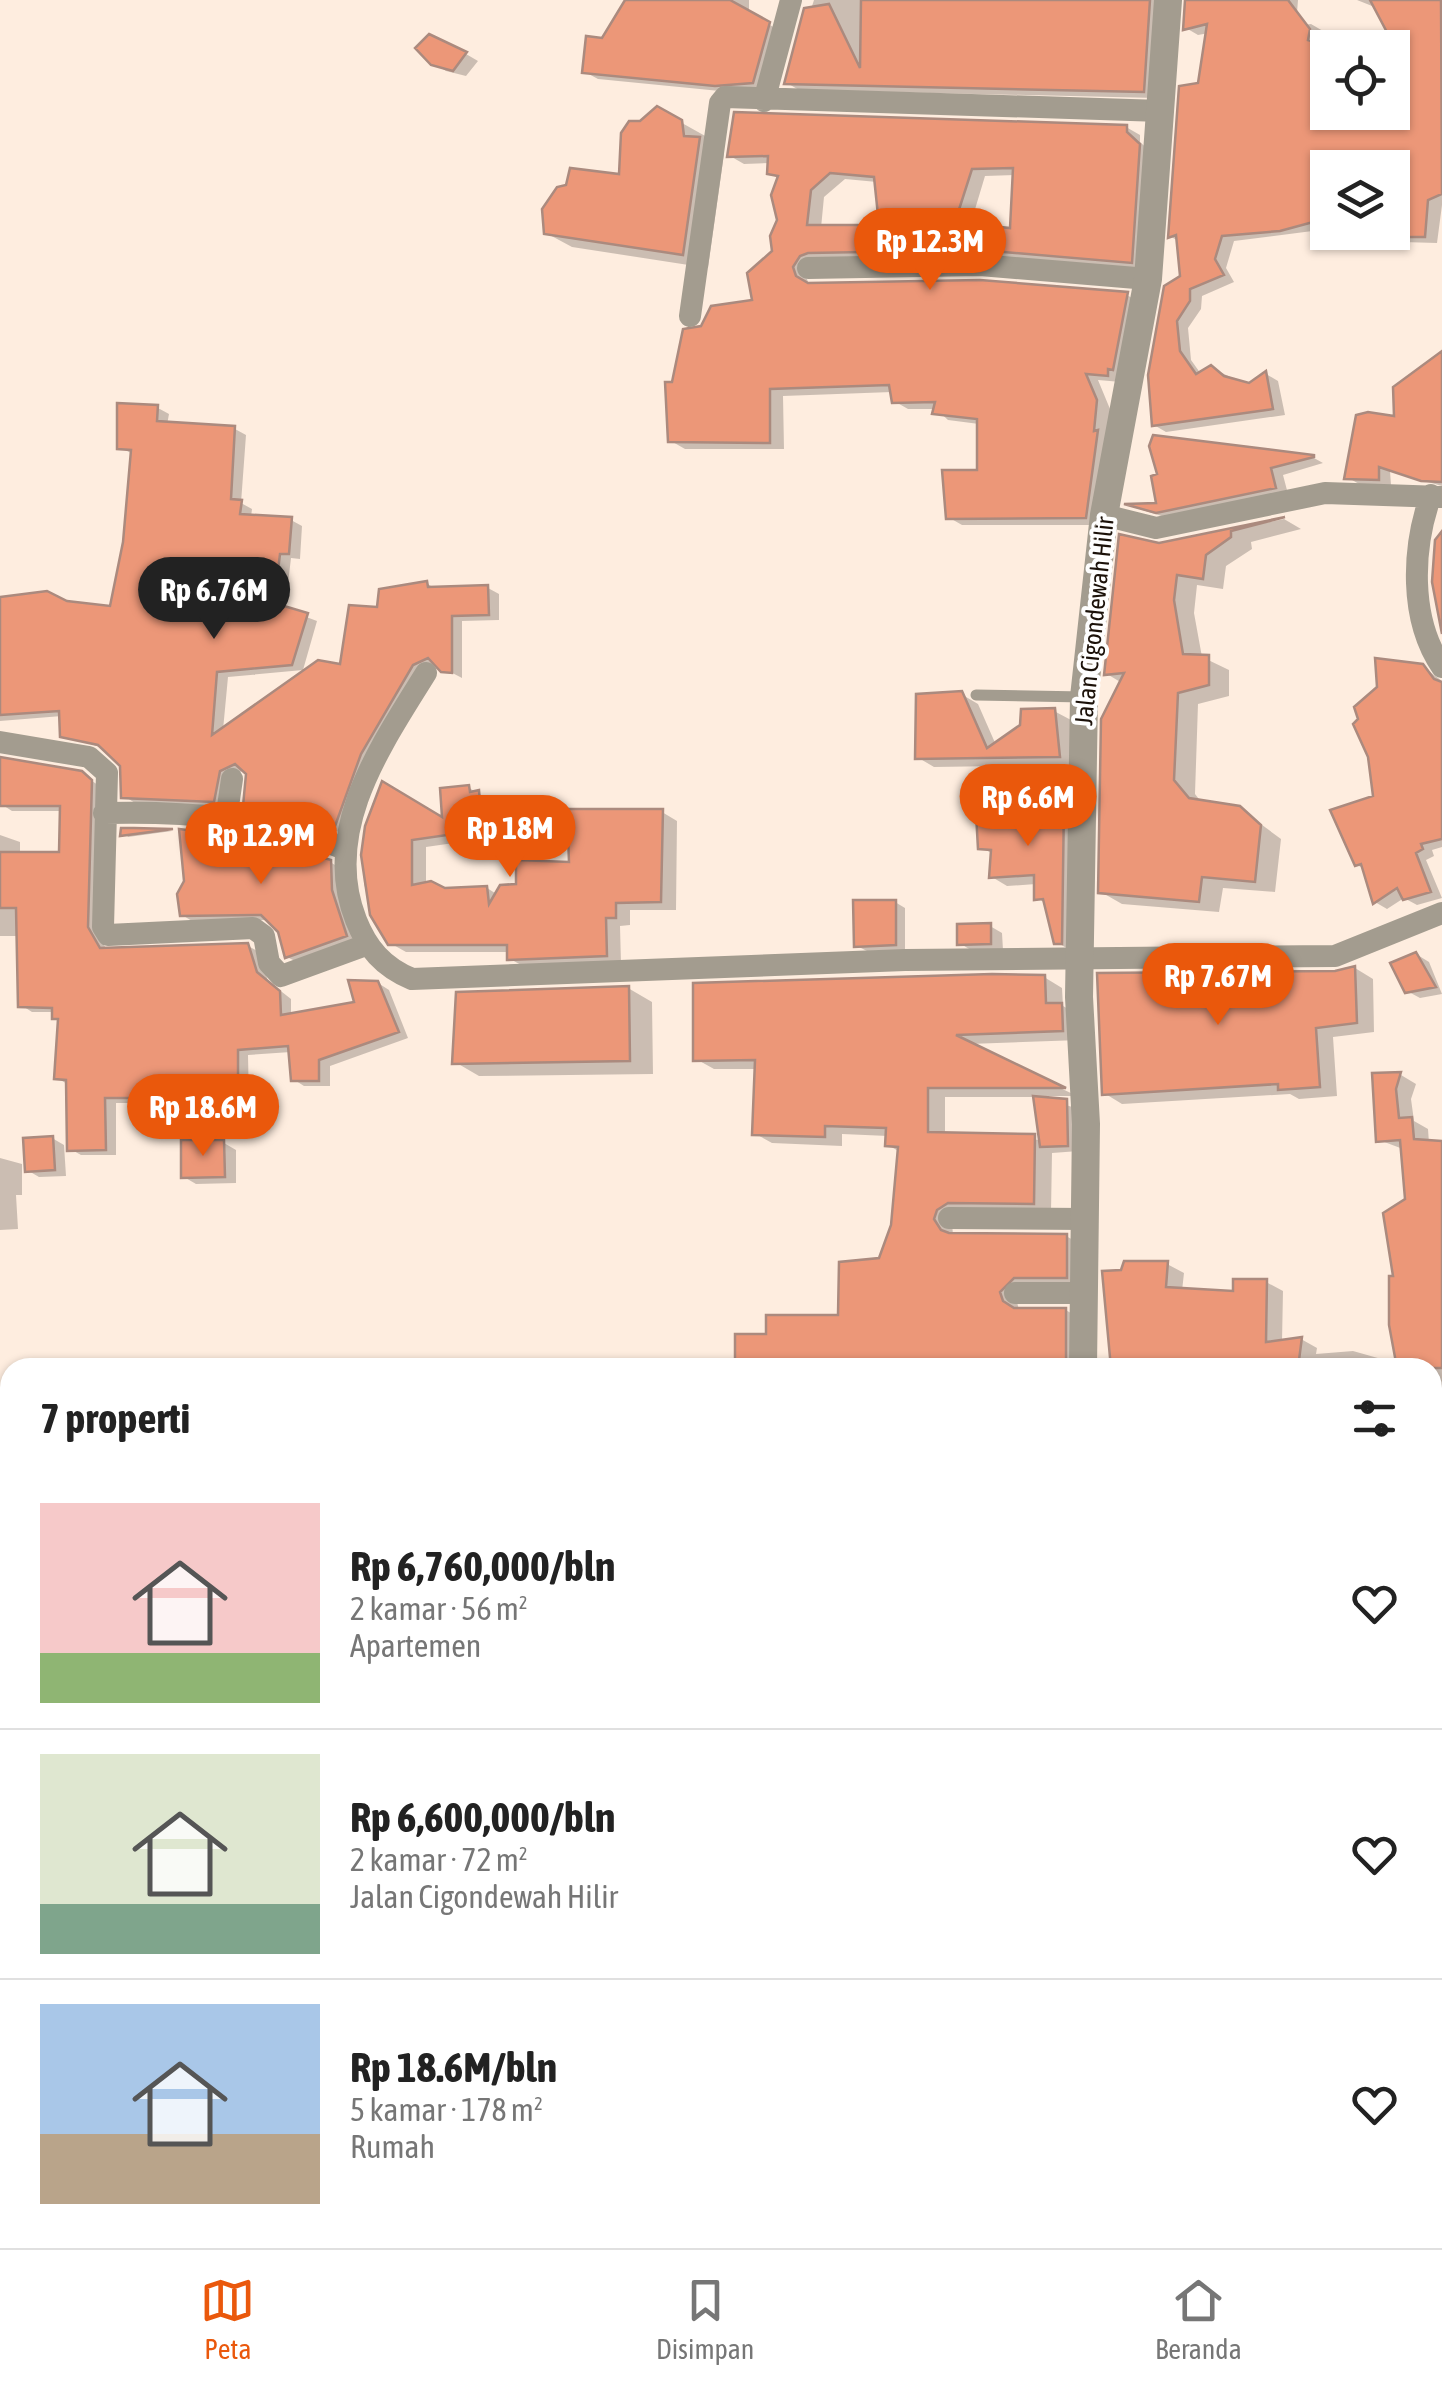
<!DOCTYPE html>
<html lang="id">
<meta charset="utf-8">
<style>
body{margin:0;font-family:"Asap Condensed",sans-serif;background:#f2f2f2;color:#222;height:100vh;display:flex;flex-direction:column;font-size:38px;white-space:nowrap}
*{box-sizing:border-box;margin:0}
p{font-size:32px;color:#767676}
.icon{flex:none;width:55px;height:55px;fill:none;stroke:currentColor;stroke-width:2;stroke-linecap:round;stroke-linejoin:round}
.map{position:relative;flex:1;overflow:hidden}
.sheet{position:absolute;left:0px;top:1358px;width:1442px;height:892px;display:flex;flex-direction:column;background:#fff;border-radius:30px 30px 0 0;box-shadow:0 2px 8px #0004}
.sheet>*{flex:none}
.fabs{position:absolute;left:1310px;top:30px;display:grid;gap:20px}
.fabs a{display:grid;place-items:center;width:100px;height:100px;border-radius:0px;background:#fff;box-shadow:0 2px 8px #0004;font-size:50px}
.price{position:absolute;translate:-50% -85px;padding:0 22px;border-radius:35px;background:#ea580c;color:#fff;font-size:32px;line-height:65px;filter:drop-shadow(0 2px 5px #0008)}
.price::after{content:'';position:absolute;left:50%;top:60px;width:30px;height:22px;margin-left:-15px;background:inherit;clip-path:polygon(0 0,100% 0,50% 100%)}
.price.on{background:#222;color:#fff}
ul{padding:0;list-style:none}
li{display:flex;align-items:center;gap:30px;height:250px;padding:0 40px}
li+li{border-top:2px solid #e0e0e0}
li span{display:grid;place-items:center;flex:none;width:280px;height:200px;border-radius:0px;color:#555}
li>.icon{margin-inline-start:auto}
span .icon{width:120px;height:120px;fill:#fffc;stroke-width:1}
li b{font-size:42px}
h2{display:flex;justify-content:space-between;align-items:center;height:120px;padding:0 40px;font-size:42px}
.dock{display:flex;justify-content:space-around;align-items:center;height:140px;border-top:2px solid #e0e0e0;background:#fff;font-size:28px;color:#767676}
.dock a{display:grid;justify-items:center;gap:5px}
.dock .on{color:#ea580c}
.map>svg:first-child{display:block}
</style>
<div class="map">
<svg width="1442" height="2248" viewBox="0 0 1442 2248">
<rect width="100%" height="100%" fill="#feeddf"/>
<path fill="#0003" fill-rule="evenodd" d="M626 0H749V13L782 32 766 89 730 92 598 79 585 72Z
M814 0H1166L1156 98 799 90 787 83Z
M1186 0H1298L1296 26 1311 24 1323 31 1320 46 1328 51V112H1392V37L1377 8 1357 0H1442V205L1437 243 1402 242 1390 235 1392 168H1328V229L1234 241 1226 268 1234 282 1202 296 1201 309 1188 328 1191 360 1201 374 1211 368 1250 386 1266 374 1278 381 1285 415 1166 432 1154 425 1182 278 1179 241 1171 237 1182 88 1200 86 1209 33 1198 35 1186 28Z
M430 37 466 54 478 61 466 76 446 71 433 63Z
M657 109 707 137 708 144 724 154 708 268 572 247 546 233 622 177 641 124Z
M1126 127 1140 135V142L1153 154 1145 269 806 276 809 285 1127 295 1140 303 1121 382 1098 380 1110 409 1099 525H962L948 517 980 472 979 424 948 420 936 409H908L894 401 892 392 783 396 784 449H685L671 441 674 385 703 328 754 302 775 252 779 179 770 173V163L744 164 730 156ZM1015 175 1013 231 970 226 985 176ZM845 179 877 182 882 227 821 228 824 197Z
M1442 354V486L1390 471 1391 485 1359 484 1347 477Z
M158 408 169 414 167 425 235 429 246 435 241 503 252 509 251 517 291 520 302 526 300 559 291 558 285 609 317 621 303 670 228 677 223 730 342 667 379 610 426 583 436 589 488 588 499 594V620L462 621V678L437 665 424 671 346 834 246 804 245 770 230 776 224 807 135 803 124 796 123 765 106 749 62 735V716L0 721V600L112 609 125 542 133 454 119 447Z
M1154 438 1314 458 1323 463 1283 475 1288 494 1171 519 1133 507 1159 506Z
M1284 519 1301 529 1251 542 1252 549 1226 566 1223 589 1197 585 1194 613 1202 657 1229 670V696L1198 704 1195 794 1202 803 1239 808 1281 839 1275 892 1223 888 1219 912 1122 904 1101 892 1122 683 1107 674 1159 545Z
M1422 666 1442 681V847L1432 850 1434 856 1426 860 1442 898 1417 905 1404 898 1387 909 1375 902 1365 869 1357 865Z
M961 694 978 704 996 745 1054 711 1071 720 1075 765 934 767 917 757Z
M0 760 81 773 102 788 98 935 107 950 248 946 259 952 268 981 291 999V1016L357 1004 378 983 389 990 408 1038 330 1066V1086H304L293 1079 291 1052 248 1055 249 1103H116V1155H81L70 1149 69 1085 57 1078 60 1020 55 1012H32L21 1005 19 936H0V835L20 842V855L62 854V811H12L1 804Z
M469 788 493 802 496 837 426 847V885L444 891 487 888 498 895 572 864 662 812 677 821 676 910H630V925L620 926 621 964 525 967 510 959V952H406L390 943 376 922 364 884 363 855 445 821Z
M1063 804 1079 813 1072 951 1056 942 1047 904 1037 898 1036 884 1007 886 992 877 993 854 981 847Z
M123 830 172 831 128 837Z
M330 862 340 868 355 941 297 962 287 957 280 931 269 920 192 921 182 915Z
M895 902 905 908V950L867 951 857 946Z
M990 926 1002 933 1003 950H971L959 943Z
M1416 954 1429 962 1442 994 1420 998 1407 991Z
M1355 968 1373 979 1374 1032 1333 1037 1337 1096 1299 1099 1290 1094 1122 1104 1104 1093 1335 974Z
M1044 977 1062 988 1063 1006 1079 1015 1080 1040 969 1044 1077 1096H1049V1100L1079 1109V1151L1052 1153 1051 1212 952 1221 953 1236H1066L1084 1246V1287L1017 1302 1019 1310H1066L1083 1321 1084 1368H737L769 1336 841 1318 880 1261 894 1225 900 1152 888 1145V1136L842 1134V1146L772 1143 754 1133 757 1069H714L696 1059ZM945 1097H1036L1041 1140 945 1135Z
M628 988 652 1002 653 1074 479 1076 455 1062Z
M1401 1075 1416 1084 1411 1099 1414 1121 1428 1129 1429 1143 1442 1144V1417L1432 1412V1368H1115L1167 1264 1184 1273 1182 1291 1236 1294 1266 1282 1283 1291 1282 1342 1301 1339 1317 1348 1316 1354 1353 1351 1399 1364 1395 1278 1408 1200 1403 1149 1379 1140 1375 1076Z
M52 1138 64 1145 66 1176 39 1177 27 1170Z
M224 1143 236 1150V1183L196 1184 184 1177Z
M0 1158 22 1164V1195H16L18 1229 0 1230Z
M1442 1489V1543L1432 1544V1502Z
M1442 1565V1676L1432 1684V1576Z
M1432 1733 1442 1739V1953H1432Z
M0 2085 10 2099V2140H1L4 2151 0 2152Z
M1432 2087H1442V2186H1432Z
M0 2213 10 2215V2240H55L52 2248H0Z
M377 2240H415L413 2248H264V2243Z
M435 2240H488V2248H434Z
M524 2240H568L569 2248H525Z
M716 2240H857L854 2248H717Z
M869 2240H911L912 2248H869Z
M964 2240H1178L1174 2248H964Z
M1193 2240H1348L1343 2248H1195Z
M1358 2240H1401V2248H1360Z"/>
<g fill="none" stroke-linecap="round" stroke-linejoin="round">
<path stroke="#bbb057" stroke-width="9" d="M188 2248 192 2240"/>
</g>
<path fill="#ec9778" stroke="#ab8a7e" stroke-width="2.5" fill-rule="evenodd" d="M625 0H730L770 22 753 83 715 86 582 73 586 36 602 38Z
M861 0H1150L1144 92 784 84 804 8 829 4 860 68Z
M1185 0H1288L1310 29 1308 40 1318 43 1320 49 1328 48V112H1392V48H1388L1390 38 1370 0H1441L1442 194 1428 200 1425 237H1392V168H1328V218L1280 231 1222 236 1215 259 1224 275 1190 289V301L1177 321 1180 351 1196 374 1211 365 1224 376 1249 383 1266 371 1273 409 1152 426 1148 375 1164 286 1180 276 1176 235 1168 238 1179 86 1198 83 1207 24 1183 30Z
M429 34 467 52 453 71 431 65 415 48Z
M657 106 682 120 684 136 700 137 683 255 544 234 542 209 557 187 566 185 570 168 619 174 621 133 629 121H640Z
M734 112 1127 125V132L1140 144 1132 263 980 250 808 253 800 256 793 267 796 276 808 283 980 280 1128 292 1113 370 1108 369V376L1086 374 1097 400 1094 431 1098 430 1086 518 946 519 942 470H977V419L932 414 935 402 892 403 889 385 770 389V443L668 442 665 382H672L683 329 701 326 711 306 752 300 747 273 772 251 770 236 777 220 771 195 778 176 767 174 768 156 727 157ZM1013 168 1010 228 955 222 972 169ZM830 173 874 177 879 225H807L811 190Z
M1442 351V482L1421 481 1379 467V480L1344 479 1356 415 1368 412 1394 416 1393 387Z
M117 403 158 405 157 421 235 426 231 499 242 500 240 514 292 517 289 554H280L274 603 308 613 292 665 217 672 212 735 318 660 340 664 349 605 377 607 379 589 427 581 428 587 488 585 489 615 452 616V673L441 672 428 658 413 665 361 754 334 829 243 806 246 774 235 764 220 771 214 802 121 798 120 766 98 745 60 737 59 711 0 715V597L47 591 67 601 110 606 123 542 131 450 117 449Z
M1153 435 1314 455V457L1271 468 1276 488 1156 513 1124 504 1156 503 1151 476 1157 474 1149 446Z
M1285 517 1231 531V537L1206 555 1203 579 1177 575 1174 600 1183 654 1209 655V685L1178 693 1174 780 1189 798 1240 806 1261 825 1255 882 1202 877 1199 902 1098 893 1101 719 1124 673 1104 675 1119 534 1159 543Z
M1442 531V634L1432 582 1435 540Z
M1375 658 1423 664 1434 679 1442 682V839L1421 844 1423 849 1416 853 1431 892 1403 900 1397 888 1373 904 1361 864 1355 866 1330 810 1373 796 1368 757 1353 724 1358 719 1354 707 1377 687Z
M962 691 987 748 1020 725 1021 709 1055 708 1060 757 915 759 916 694Z
M0 757 82 771 92 780 88 927 100 948 248 943 257 972 280 991 281 1015 354 1002 348 980 378 981 399 1032 319 1060V1081H291L288 1046 238 1050V1098H105L106 1150 67 1151 66 1080 54 1079 58 1019H52V1008L18 1007 16 908H0V852H59L60 806H0Z
M382 781 442 817 440 788 469 785 470 792 479 790 482 830 412 840V885L431 881 445 888 487 886 489 904 500 885 516 884V860L569 862 567 809H663L661 902 616 903V918H606L607 956 507 960V945H388L370 915 361 855 365 826Z
M1064 802 1062 944H1054L1043 899 1034 900V875L989 878 991 850 978 849 976 813 982 803Z
M121 828H134L173 829 120 836Z
M179 829 253 838 331 860 332 890 347 936 285 958 278 932 261 915 180 916 177 894 184 881Z
M853 900H896V945L854 947Z
M991 923V944L957 945V924Z
M1416 952 1436 987 1405 993 1390 963Z
M1355 966 1357 1023 1316 1028 1320 1087 1278 1090V1084L1102 1095 1097 973 1335 971Z
M992 974 1045 975 1046 1003H1062L1063 1031 956 1035 1066 1088H928V1132L1035 1134 1034 1204 948 1203 937 1210 934 1219 941 1230 949 1233 1067 1234V1278H1014L1000 1292 1003 1301 1014 1308H1066V1368H973L974 1362 928 1368H735V1334H766V1315H838L839 1262 879 1258 891 1225 898 1147 885 1146 886 1128 825 1126V1137L752 1135 755 1060 693 1061V983Z
M629 986 630 1061 452 1064 456 992Z
M1401 1072 1396 1089 1399 1118 1412 1117 1414 1139 1442 1141V1368H1397L1389 1325V1276H1393L1383 1213 1405 1199 1400 1140 1376 1142 1372 1073Z
M1033 1096 1067 1099 1068 1146 1040 1147Z
M53 1136 55 1170 25 1172 23 1138Z
M181 1140H224L225 1177 181 1178Z
M1124 1261H1168L1166 1287 1233 1291V1279H1267L1266 1342 1302 1337 1298 1368H1111L1102 1271 1121 1270Z"/>
<g fill="none" stroke-linecap="round" stroke-linejoin="round">
<path stroke="#a39c8f" stroke-width="11" d="M976 695 1084 697"/>
<path stroke="#a39c8f" stroke-width="22" d="M764 101 791 0
M808 268 980 265 1148 279
M690 316 720 103 725 97 1161 111
M1431 495C1412 548 1409 619 1442 667
M1104 515 1156 528 1325 493 1442 497
M426 673C380 747 321 831 356 920 367 948 383 967 412 979L905 960 1335 956 1442 913
M0 742 89 757 107 773 103 927 108 935 253 928 264 936 269 963 281 976 366 945
M104 813C184 811 268 817 342 848
M226 820 232 779
M949 1218 1085 1219
M1015 1293H1083
M1432 1473 1442 1471
M1432 1679 1442 1677
M1432 1700 1442 1729
M1342 2240V2248
M852 2248V2240"/>
<path stroke="#a39c8f" stroke-width="28" d="M1083 1368 1086 1124 1079 997 1084 697 1104 515 1148 279 1168 0
M1174 2240 1175 2248"/>
</g>
<g text-anchor="middle" dominant-baseline="central" stroke-width="8" stroke-linejoin="round" paint-order="stroke">
<g font-size="25" fill="#1b1109" stroke="#fefefe">
<text transform="translate(1094 621) rotate(-84)">Jalan Cigondewah Hilir</text>
</g>
</g>
</svg>
<div class="fabs">
<a><svg class="icon" aria-label="locate" viewBox="0 0 24 24"><circle cx="12" cy="12" r="6"/><path d="M12 2v4M12 18v4M2 12h4M18 12h4"/></svg></a>
<a><svg class="icon" aria-label="layers" viewBox="0 0 24 24"><path d="M12 4l9 5-9 5-9-5zM3 14l9 5 9-5"/></svg></a>
</div>
<b class="price" style="left:930px;top:293px">Rp 12.3M</b>
<b class="price on" style="left:214px;top:642px">Rp 6.76M</b>
<b class="price" style="left:1028px;top:849px">Rp 6.6M</b>
<b class="price" style="left:510px;top:880px">Rp 18M</b>
<b class="price" style="left:261px;top:887px">Rp 12.9M</b>
<b class="price" style="left:1218px;top:1028px">Rp 7.67M</b>
<b class="price" style="left:203px;top:1159px">Rp 18.6M</b>
<section class="sheet">
<h2>7 properti<svg class="icon" aria-label="filters" viewBox="0 0 24 24"><path d="M4 7h16M4 17h16"/><circle cx="9" cy="7" r="2"/><circle cx="15" cy="17" r="2"/></svg></h2>
<ul>
<li><span style="background:linear-gradient(#f6c9c9 75%,#8fb573 0)"><svg class="icon" aria-label="home" viewBox="0 0 24 24"><path d="M3 11l9-7 9 7M6 9v11h12V9"/></svg></span><div><b>Rp 6,760,000/bln</b><p>2 kamar · 56 m²</p><p>Apartemen</p></div><svg class="icon" aria-label="heart" viewBox="0 0 24 24"><path d="M12 20l-8-8c-3-5 5-10 8-4 3-6 11-1 8 4z"/></svg></li>
<li><span style="background:linear-gradient(#dfe7d0 75%,#7fa58c 0)"><svg class="icon" aria-label="home" viewBox="0 0 24 24"><path d="M3 11l9-7 9 7M6 9v11h12V9"/></svg></span><div><b>Rp 6,600,000/bln</b><p>2 kamar · 72 m²</p><p>Jalan Cigondewah Hilir</p></div><svg class="icon" aria-label="heart" viewBox="0 0 24 24"><path d="M12 20l-8-8c-3-5 5-10 8-4 3-6 11-1 8 4z"/></svg></li>
<li><span style="background:linear-gradient(#a9c7e8 65%,#b9a48a 0)"><svg class="icon" aria-label="home" viewBox="0 0 24 24"><path d="M3 11l9-7 9 7M6 9v11h12V9"/></svg></span><div><b>Rp 18.6M/bln</b><p>5 kamar · 178 m²</p><p>Rumah</p></div><svg class="icon" aria-label="heart" viewBox="0 0 24 24"><path d="M12 20l-8-8c-3-5 5-10 8-4 3-6 11-1 8 4z"/></svg></li>
</ul>
</section>
</div>
<nav class="dock">
<a class="on"><svg class="icon" aria-label="map" viewBox="0 0 24 24"><path d="M3 6l6-2 6 2 6-2v14l-6 2-6-2-6 2zM9 4v14M15 6v14"/></svg>Peta</a>
<a><svg class="icon" aria-label="saved" viewBox="0 0 24 24"><path d="M7 4h10v16l-5-4-5 4z"/></svg>Disimpan</a>
<a><svg class="icon" aria-label="home" viewBox="0 0 24 24"><path d="M3 11l9-7 9 7M6 9v11h12V9"/></svg>Beranda</a>
</nav>
